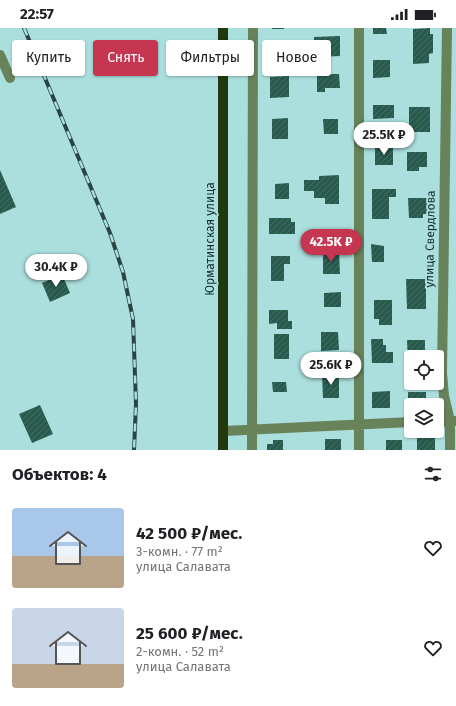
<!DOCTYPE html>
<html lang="ru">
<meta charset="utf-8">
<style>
body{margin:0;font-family:"Fira Sans",sans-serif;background:#f2f2f2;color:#202124;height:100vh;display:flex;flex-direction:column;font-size:15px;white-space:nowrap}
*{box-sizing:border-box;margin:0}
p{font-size:13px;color:#757577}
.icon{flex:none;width:22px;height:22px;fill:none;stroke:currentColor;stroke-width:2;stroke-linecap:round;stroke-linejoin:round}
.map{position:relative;height:422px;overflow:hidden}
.side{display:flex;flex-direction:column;background:#fff;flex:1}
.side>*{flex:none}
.hud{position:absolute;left:12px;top:12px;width:432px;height:36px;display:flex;gap:8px}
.buttons{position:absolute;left:404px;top:322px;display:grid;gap:8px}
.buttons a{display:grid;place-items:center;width:40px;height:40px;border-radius:4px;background:#fff;box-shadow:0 1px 3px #0004;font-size:20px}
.price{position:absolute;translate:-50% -34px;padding:0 9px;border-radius:14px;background:#fff;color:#222;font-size:13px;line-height:26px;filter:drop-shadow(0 1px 2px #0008)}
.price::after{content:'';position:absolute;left:50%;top:24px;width:12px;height:9px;margin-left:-6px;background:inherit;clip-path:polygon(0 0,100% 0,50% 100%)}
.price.current{background:#c63651;color:#fff}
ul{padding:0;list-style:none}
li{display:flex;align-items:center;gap:12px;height:100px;padding:0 12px}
li span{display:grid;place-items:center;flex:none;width:112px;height:80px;border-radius:4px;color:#555}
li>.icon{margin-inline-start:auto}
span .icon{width:48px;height:48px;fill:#fffc;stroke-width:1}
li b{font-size:17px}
h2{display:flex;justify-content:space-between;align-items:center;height:48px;padding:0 12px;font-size:17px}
.pill{padding:0 14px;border-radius:4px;background:#fff;box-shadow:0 1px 3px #0004;font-size:14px;line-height:36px}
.pill.current{background:#c63651;color:#fff}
.status{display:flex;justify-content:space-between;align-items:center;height:28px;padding:0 20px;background:#fff;direction:ltr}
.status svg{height:11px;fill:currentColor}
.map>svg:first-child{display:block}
</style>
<div class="status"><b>22:57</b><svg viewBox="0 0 49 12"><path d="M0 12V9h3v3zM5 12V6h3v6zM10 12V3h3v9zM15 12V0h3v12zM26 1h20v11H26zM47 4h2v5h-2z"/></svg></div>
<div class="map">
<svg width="456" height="422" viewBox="0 0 456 422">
<defs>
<pattern id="building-hatch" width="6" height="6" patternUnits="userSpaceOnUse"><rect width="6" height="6" fill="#285b4e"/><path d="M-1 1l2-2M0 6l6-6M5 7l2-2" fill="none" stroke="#456f65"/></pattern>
</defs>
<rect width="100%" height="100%" fill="#aadfde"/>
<path fill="url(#building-hatch)" d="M272 0H284V1H272Z
M373 0H386L387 6H373Z
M430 0V6H433V25L429 26V35L413 36V1Z
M340 8V28L319 29V16H314V9Z
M293 12V26L273 27V13Z
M373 32H390V49L373 50Z
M317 46H339L340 60H325V64H317Z
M289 48V69L270 70V49Z
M373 77H394V90L373 91Z
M409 79H430V104H409Z
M288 90V111H272V91Z
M323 91H338V106H324Z
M375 120H393V137H375Z
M407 124H427V139H419V143H407Z
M0 142 16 179 0 186Z
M339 147V176H325V170H314V163H304V152H319V148Z
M289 155V171H275V156Z
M372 161H396V169H389V191H372Z
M408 170H429L430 186H423V190H409Z
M269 190H291V194H295V206H269Z
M371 216 384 218V234H372Z
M323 223H339L340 246H323Z
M271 228H290V236H284V253H271Z
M62 246 70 265 50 274 42 255Z
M406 251H426V281H407Z
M341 264V279H324V265Z
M374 272H392V297H379V291H374Z
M269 282H288V293H292V301H277V295L269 296Z
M321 304H338L339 322 321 323Z
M274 306H289V331H274Z
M371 311H383V317H386V324H393V335H372Z
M407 312H425V329H411V337H408Z
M322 346H339V370H323Z
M272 354H286L287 364H273Z
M390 363V380H372V364Z
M408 364H426V377H411V381H408Z
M40 377 53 406 32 415 19 386Z
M417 410H435V422H417Z
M325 411H341V422H325Z
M273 412H283V422H267V416H273Z
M386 412H402V422H386Z"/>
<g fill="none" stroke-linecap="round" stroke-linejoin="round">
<path stroke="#68825a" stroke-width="10" d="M359 0V422
M447 0 442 345 444 368 450 393V422
M0 27 10 50
M437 394 455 393
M223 403 411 394
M252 422 253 0"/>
<path stroke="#203a0e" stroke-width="10" d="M223 0V422"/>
<g stroke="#2a4443" stroke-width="4">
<path id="rail" d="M24 0 110 205 123 244 133 291 136 376 134 422"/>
</g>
<use href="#rail" stroke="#aadfde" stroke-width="2.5" stroke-dasharray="8" stroke-linecap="butt"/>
</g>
<g text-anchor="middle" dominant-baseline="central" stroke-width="4" stroke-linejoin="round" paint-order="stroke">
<g font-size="12" fill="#162c2b" stroke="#aadfde">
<text transform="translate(210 211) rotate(-90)">Юрматинская улица</text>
<text transform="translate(430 211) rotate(-89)">улица Свердлова</text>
</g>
</g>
</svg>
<div class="buttons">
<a><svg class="icon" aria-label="locate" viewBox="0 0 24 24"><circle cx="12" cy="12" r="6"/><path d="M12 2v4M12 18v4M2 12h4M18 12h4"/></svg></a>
<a><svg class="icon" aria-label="layers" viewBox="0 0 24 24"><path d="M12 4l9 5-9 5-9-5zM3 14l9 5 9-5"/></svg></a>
</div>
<b class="price" style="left:384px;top:128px">25.5K ₽</b>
<b class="price current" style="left:331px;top:235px">42.5K ₽</b>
<b class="price" style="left:56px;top:260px">30.4K ₽</b>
<b class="price" style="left:331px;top:358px">25.6K ₽</b>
<div class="hud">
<a class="pill">Купить</a>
<a class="pill current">Снять</a>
<a class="pill">Фильтры</a>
<a class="pill">Новое</a>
</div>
</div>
<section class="side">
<h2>Объектов: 4<svg class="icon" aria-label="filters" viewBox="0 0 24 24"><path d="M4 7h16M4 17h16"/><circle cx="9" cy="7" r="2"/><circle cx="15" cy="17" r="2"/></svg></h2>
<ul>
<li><span style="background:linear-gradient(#a9c7e8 60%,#b9a48a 0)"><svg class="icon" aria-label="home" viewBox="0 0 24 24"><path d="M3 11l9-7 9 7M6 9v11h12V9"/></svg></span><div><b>42 500 ₽/мес.</b><p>3-комн. · 77 m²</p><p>улица Салавата</p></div><svg class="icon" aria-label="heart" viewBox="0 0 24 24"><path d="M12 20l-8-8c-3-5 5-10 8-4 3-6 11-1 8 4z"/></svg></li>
<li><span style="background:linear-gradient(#c9d6e8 70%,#b9a48a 0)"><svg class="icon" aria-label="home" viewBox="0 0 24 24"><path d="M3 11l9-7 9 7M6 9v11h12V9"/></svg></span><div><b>25 600 ₽/мес.</b><p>2-комн. · 52 m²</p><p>улица Салавата</p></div><svg class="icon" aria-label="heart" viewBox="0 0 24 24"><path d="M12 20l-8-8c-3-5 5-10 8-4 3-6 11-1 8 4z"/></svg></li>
</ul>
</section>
